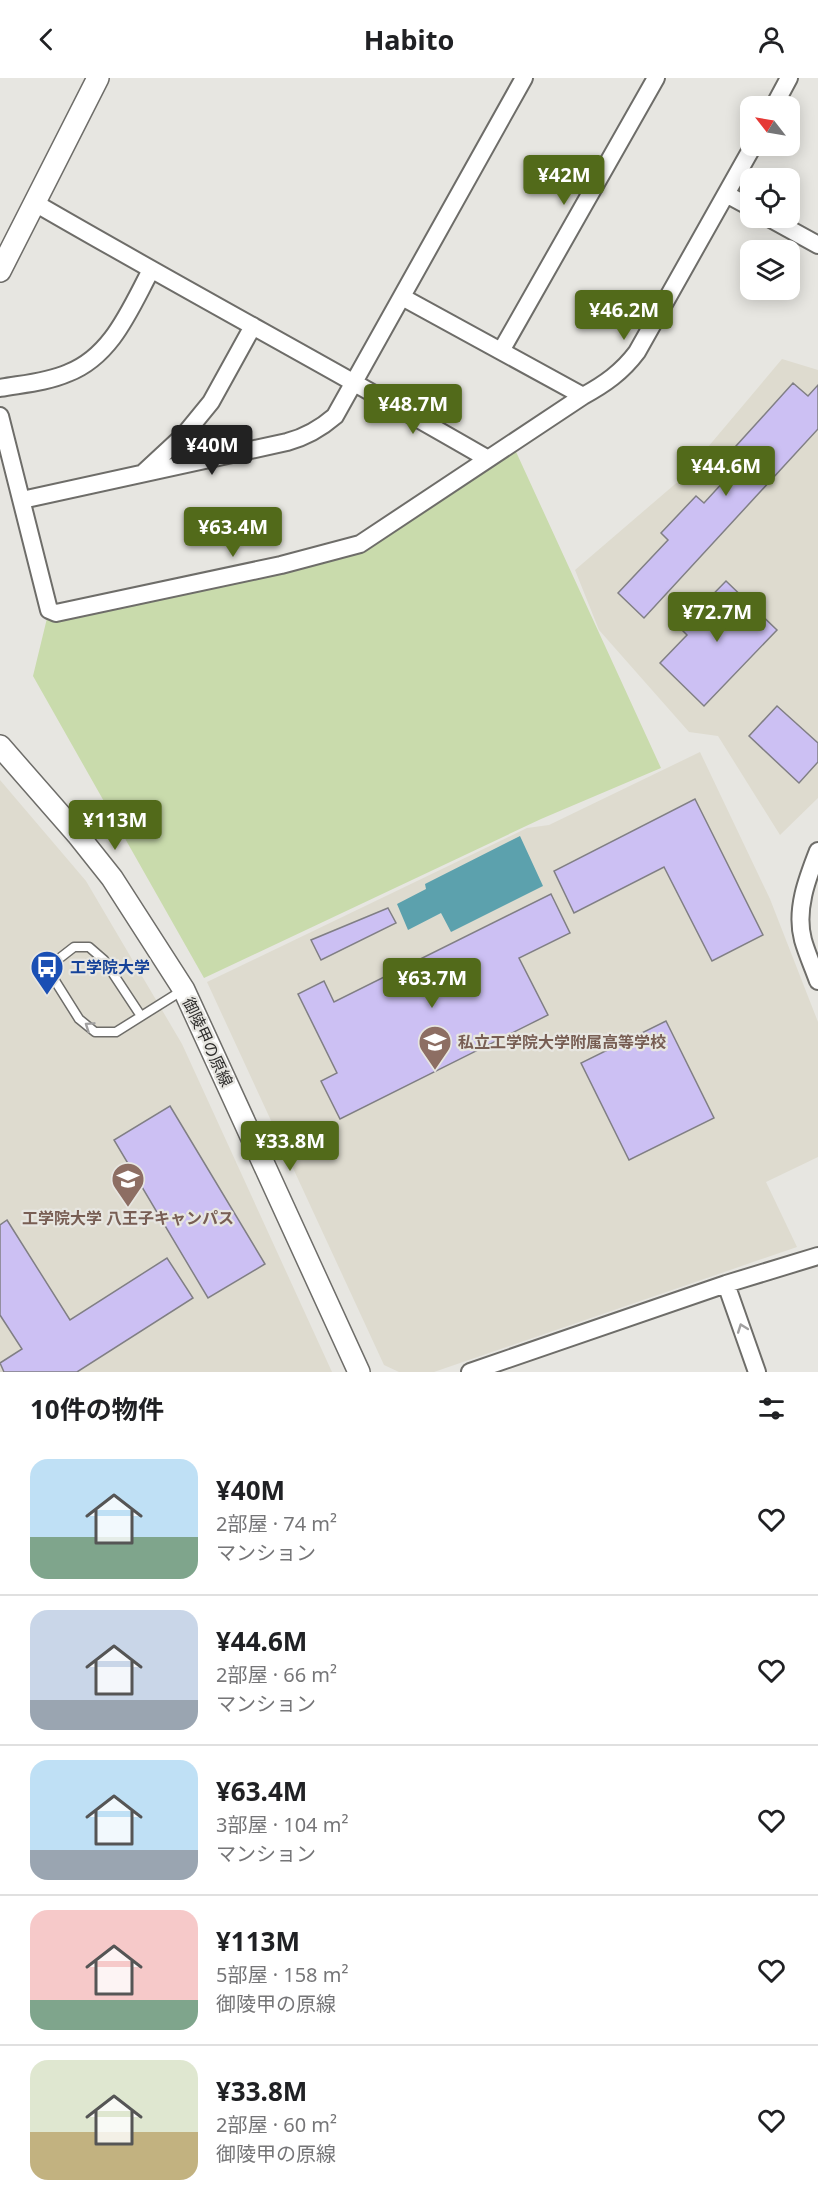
<!DOCTYPE html>
<html lang="ja">
<meta charset="utf-8">
<style>
body{margin:0;font-family:"Noto Sans","Noto Sans JP",sans-serif;background:#f2f2f2;color:#202124;height:100vh;display:flex;flex-direction:column;font-size:22px;white-space:nowrap}
*{box-sizing:border-box;margin:0}
p{font-size:20px;color:#757577}
.icon{flex:none;width:33px;height:33px;fill:none;stroke:currentColor;stroke-width:2;stroke-linecap:round;stroke-linejoin:round}
.map{position:relative;height:1294px;overflow:hidden}
.details{display:flex;flex-direction:column;background:#fff;flex:1}
.details>*{flex:none}
.needle{width:39px;rotate:301deg}
.fabs{position:absolute;left:740px;top:18px;display:grid;gap:12px}
.fabs a{display:grid;place-items:center;width:60px;height:60px;border-radius:12px;background:#fff;box-shadow:0 3px 15px #0003;font-size:30px}
.price{position:absolute;translate:-50% -51px;padding:0 14px;border-radius:6px;background:#526a1a;color:#fff;font-size:20px;line-height:39px;filter:drop-shadow(0 2px 3px #0008)}
.price::after{content:'';position:absolute;left:50%;top:36px;width:18px;height:14px;margin-left:-9px;background:inherit;clip-path:polygon(0 0,100% 0,50% 100%)}
.price.current{background:#222;color:#fff}
ul{padding:0;list-style:none}
li{display:flex;align-items:center;gap:18px;height:150px;padding:0 30px}
li+li{border-top:2px solid #e0e0e0}
li span{display:grid;place-items:center;flex:none;width:168px;height:120px;border-radius:18px;color:#555}
li>.icon{margin-inline-start:auto}
span .icon{width:72px;height:72px;fill:#fffc;stroke-width:1}
li b{font-size:26px}
h2{display:flex;justify-content:space-between;align-items:center;height:72px;padding:0 30px;font-size:26px}
header{display:flex;justify-content:space-between;align-items:center;height:78px;padding:0 30px;background:#fff;font-size:27px;font-weight:700}
.map>svg:first-child{display:block}
</style>
<header><svg class="icon" aria-label="back" viewBox="0 0 24 24"><path d="M15 5l-7 7 7 7"/></svg>Habito<svg class="icon" aria-label="person" viewBox="0 0 24 24"><circle cx="12" cy="8" r="4"/><path d="M4 21q1-7 8-7t8 7"/></svg></header>
<div class="map">
<svg width="818" height="1294" viewBox="0 0 818 1294">
<rect width="100%" height="100%" fill="#e7e6e1"/>
<path fill="#dedbcf" d="M782 281 818 292V720L780 757 718 658 689 654 599 552 575 492 681 401Z
M700 674 770 821 818 944V1079L766 1104 797 1169 434 1294H399L384 1287 207 904 527 750 549 747Z
M0 702 86 803 182 966 332 1294H0Z"/>
<path fill="#c9dbac" d="M512 365 661 690 541 741 204 900 33 598 49 532 360 466Z"/>
<path fill="#5ca1ad" d="M520 758 543 808 451 854 441 835 408 852 397 826 426 811 425 806Z"/>
<path fill="#ccc0f3" stroke="#807f84" stroke-width="1.5" d="M793 305 808 318 818 307V351L644 540 618 515 668 462 661 455 696 418 704 425 747 378 736 368Z
M726 503 777 552 704 628 660 585 687 557 680 550Z
M777 628 818 665V684L799 705 749 658Z
M695 721 763 857 712 883 664 789 574 835 554 793Z
M551 816 570 855 519 880 548 937 340 1041 321 1003 337 995 298 916 324 903 334 924Z
M388 830 396 845 321 882 311 862Z
M666 943 714 1040 629 1082 581 985Z
M170 1028 265 1186 208 1220 114 1062Z
M7 1142 70 1242 167 1180 193 1220 77 1294H4L0 1285 22 1271 0 1237V1147Z"/>
<g fill="none" stroke-linecap="round" stroke-linejoin="round">
<g stroke="#6e6d69" stroke-width="11">
<path id="service" d="M141 938 104 882 89 869H74L47 890 79 941 95 954H116L183 912"/>
</g>
<g stroke="#6e6d69" stroke-width="20">
<path id="minor" d="M774 28 789 0
M726 116 750 129
M35 125C185 212 338 294 488 381
M769 140 818 167
M402 219 583 318
M501 273 656 0
M0 310C22 306 48 304 68 295 112 278 130 231 151 192
M0 338 49 532 56 535 281 487 360 466 583 318C605 306 622 294 637 274L753 68
M143 395 184 357 211 324 253 248
M22 422 287 364C306 359 320 351 335 338L524 0
M818 773C807 801 795 832 803 862 807 876 813 889 818 903
M726 1206 757 1294
M470 1294 726 1206 818 1178"/>
</g>
<g stroke="#6e6d69" stroke-width="24">
<path id="tertiary" d="M0 193 98 0
M0 668 77 756 112 800 184 912 359 1294"/>
</g>
<use href="#service" stroke="#fff" stroke-width="8"/>
<use href="#minor" stroke="#fff" stroke-width="16"/>
<use href="#tertiary" stroke="#fff" stroke-width="21"/>
</g>
<defs><path id="oneway-chevron" d="M-2-3.5L2.5 0L-2 3.5" fill="none" stroke-width="1.6" stroke-linecap="round" stroke-linejoin="round" transform="scale(1.5)"/></defs>
<g stroke="#a1a0a0">
<use href="#oneway-chevron" transform="translate(89 948) rotate(-146)"/>
<use href="#oneway-chevron" transform="translate(742 1250) rotate(-110)"/>
</g>
<defs>
<g id="bus-pin" transform="scale(1.725)"><path d="M0 17L-7.5 6A9.5 9.5 0 1 1 7.5 6Z" fill="#1a4fb4" stroke="#e7e6e1"/><path d="M-5-6H5V4H4V6H2V4H-2V6H-4V4H-5ZM-3.5-4V0h7V-4ZM-3.5 1.2v1.5H-2V1.2ZM2 1.2v1.5H3.5V1.2Z" fill="#fff"/></g>
<g id="school-pin" transform="scale(1.725)"><path d="M0 17L-7.5 6A9.5 9.5 0 1 1 7.5 6Z" fill="#8d6e63" stroke="#e7e6e1"/><path d="M0-5L7-2L0 1L-7-2ZM-4 1L0 2.5L4 1V4Q0 6-4 4Z" fill="#fff"/></g>
<g id="university-pin" transform="scale(1.725)"><path d="M0 17L-7.5 6A9.5 9.5 0 1 1 7.5 6Z" fill="#8d6e63" stroke="#e7e6e1"/><path d="M0-5L7-2L0 1L-7-2ZM-4 1L0 2.5L4 1V4Q0 6-4 4Z" fill="#fff"/></g>
</defs>
<g fill-rule="evenodd">
<use href="#bus-pin" x="47" y="889"/>
<use href="#school-pin" x="435" y="964"/>
<use href="#university-pin" x="128" y="1101"/>
</g>
<g text-anchor="middle" dominant-baseline="central" stroke-width="4.5" stroke-linejoin="round" paint-order="stroke">
<g font-size="16" font-weight="bold" fill="#164399" stroke="#e7e6e1" text-anchor="start">
<text x="70" y="889">工学院大学</text>
</g>
<g font-size="16" fill="#2e2d2c" stroke="#e7e6e1">
<text transform="translate(208 964) rotate(65)">御陵甲の原線</text>
</g>
<g font-size="16" font-weight="bold" fill="#785e54" stroke="#e7e6e1" text-anchor="start">
<text x="458" y="964">私立工学院大学附属高等学校</text>
<text x="128" y="1140" text-anchor="middle">工学院大学 八王子キャンパス</text>
</g>
</g>
</svg>
<div class="fabs">
<a><svg class="needle" viewBox="-14 -14 28 28"><path d="M0-13l5 13h-10z" fill="#e53935"/><path d="M0 13l5-13h-10z" fill="#757577"/></svg></a>
<a><svg class="icon" aria-label="locate" viewBox="0 0 24 24"><circle cx="12" cy="12" r="6"/><path d="M12 2v4M12 18v4M2 12h4M18 12h4"/></svg></a>
<a><svg class="icon" aria-label="layers" viewBox="0 0 24 24"><path d="M12 4l9 5-9 5-9-5zM3 14l9 5 9-5"/></svg></a>
</div>
<b class="price" style="left:564px;top:128px">¥42M</b>
<b class="price" style="left:624px;top:263px">¥46.2M</b>
<b class="price" style="left:413px;top:357px">¥48.7M</b>
<b class="price current" style="left:212px;top:398px">¥40M</b>
<b class="price" style="left:726px;top:419px">¥44.6M</b>
<b class="price" style="left:233px;top:480px">¥63.4M</b>
<b class="price" style="left:717px;top:565px">¥72.7M</b>
<b class="price" style="left:115px;top:773px">¥113M</b>
<b class="price" style="left:432px;top:931px">¥63.7M</b>
<b class="price" style="left:290px;top:1094px">¥33.8M</b>
</div>
<section class="details">
<h2>10件の物件<svg class="icon" aria-label="filters" viewBox="0 0 24 24"><path d="M4 7h16M4 17h16"/><circle cx="9" cy="7" r="2"/><circle cx="15" cy="17" r="2"/></svg></h2>
<ul>
<li><span style="background:linear-gradient(#bfe0f5 65%,#7fa58c 0)"><svg class="icon" aria-label="home" viewBox="0 0 24 24"><path d="M3 11l9-7 9 7M6 9v11h12V9"/></svg></span><div><b>¥40M</b><p>2部屋 · 74 m²</p><p>マンション</p></div><svg class="icon" aria-label="heart" viewBox="0 0 24 24"><path d="M12 20l-8-8c-3-5 5-10 8-4 3-6 11-1 8 4z"/></svg></li>
<li><span style="background:linear-gradient(#c9d6e8 75%,#9aa5b1 0)"><svg class="icon" aria-label="home" viewBox="0 0 24 24"><path d="M3 11l9-7 9 7M6 9v11h12V9"/></svg></span><div><b>¥44.6M</b><p>2部屋 · 66 m²</p><p>マンション</p></div><svg class="icon" aria-label="heart" viewBox="0 0 24 24"><path d="M12 20l-8-8c-3-5 5-10 8-4 3-6 11-1 8 4z"/></svg></li>
<li><span style="background:linear-gradient(#bfe0f5 75%,#9aa5b1 0)"><svg class="icon" aria-label="home" viewBox="0 0 24 24"><path d="M3 11l9-7 9 7M6 9v11h12V9"/></svg></span><div><b>¥63.4M</b><p>3部屋 · 104 m²</p><p>マンション</p></div><svg class="icon" aria-label="heart" viewBox="0 0 24 24"><path d="M12 20l-8-8c-3-5 5-10 8-4 3-6 11-1 8 4z"/></svg></li>
<li><span style="background:linear-gradient(#f6c9c9 75%,#7fa58c 0)"><svg class="icon" aria-label="home" viewBox="0 0 24 24"><path d="M3 11l9-7 9 7M6 9v11h12V9"/></svg></span><div><b>¥113M</b><p>5部屋 · 158 m²</p><p>御陵甲の原線</p></div><svg class="icon" aria-label="heart" viewBox="0 0 24 24"><path d="M12 20l-8-8c-3-5 5-10 8-4 3-6 11-1 8 4z"/></svg></li>
<li><span style="background:linear-gradient(#dfe7d0 60%,#c2b280 0)"><svg class="icon" aria-label="home" viewBox="0 0 24 24"><path d="M3 11l9-7 9 7M6 9v11h12V9"/></svg></span><div><b>¥33.8M</b><p>2部屋 · 60 m²</p><p>御陵甲の原線</p></div><svg class="icon" aria-label="heart" viewBox="0 0 24 24"><path d="M12 20l-8-8c-3-5 5-10 8-4 3-6 11-1 8 4z"/></svg></li>
</ul>
</section>
